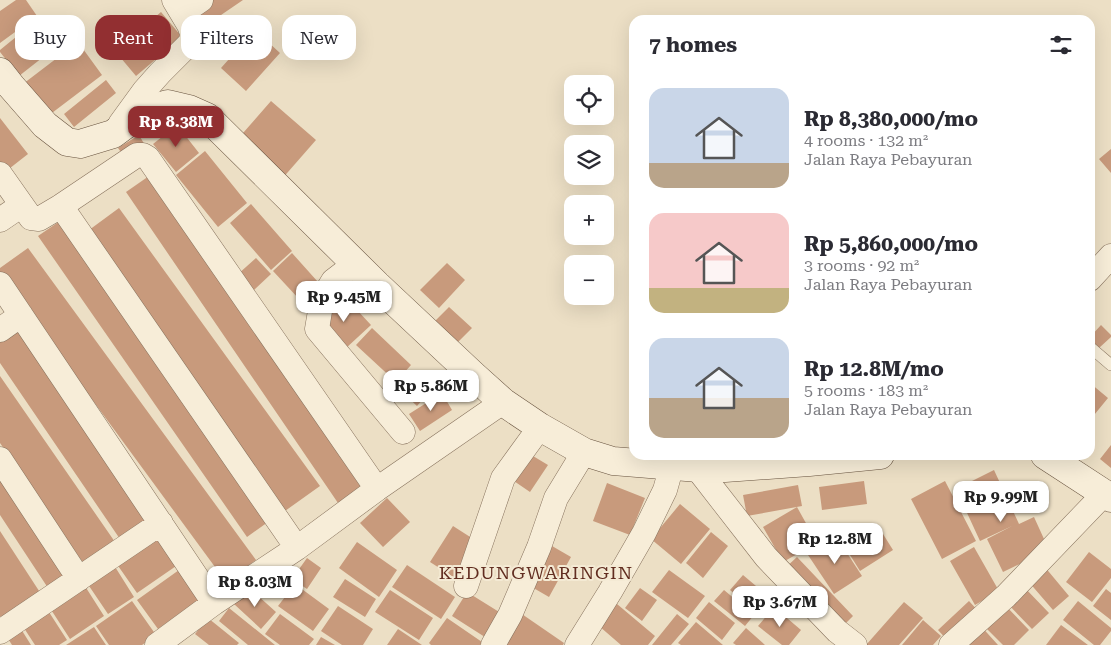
<!DOCTYPE html>
<meta charset="utf-8">
<style>
body{margin:0;font-family:"Roboto Serif",serif;background:#f2f2f3;color:#2b2b33;height:100vh;display:flex;flex-direction:column;font-size:19px;white-space:nowrap}
*{box-sizing:border-box;margin:0}
p{font-size:16px;color:#7c7c81}
.icon{flex:none;width:28px;height:28px;fill:none;stroke:currentColor;stroke-width:2;stroke-linecap:round;stroke-linejoin:round}
.map{position:relative;flex:1;overflow:hidden}
.drawer{position:absolute;left:629px;top:15px;width:466px;height:445px;display:flex;flex-direction:column;background:#fff;border-radius:15px;box-shadow:0 5px 20px #0002}
.drawer>*{flex:none}
.top-card{position:absolute;left:15px;top:15px;width:475px;height:45px;display:flex;gap:10px}
.buttons{position:absolute;left:564px;top:75px;display:grid;gap:10px}
.buttons a{display:grid;place-items:center;width:50px;height:50px;border-radius:10px;background:#fff;box-shadow:0 5px 20px #0002;font-size:25px}
.price{position:absolute;translate:-50% -42px;padding:0 11px;border-radius:10px;background:#fff;color:#222;font-size:16px;line-height:32px;filter:drop-shadow(0 1px 2px #0008)}
.price::after{content:'';position:absolute;left:50%;top:30px;width:15px;height:11px;margin-left:-8px;background:inherit;clip-path:polygon(0 0,100% 0,50% 100%)}
.price.active{background:#922f31;color:#fff}
ul{padding:0;list-style:none}
li{display:flex;align-items:center;gap:15px;height:125px;padding:0 20px}
li span{display:grid;place-items:center;flex:none;width:140px;height:100px;border-radius:15px;color:#555}
li>.icon{margin-inline-start:auto}
span .icon{width:60px;height:60px;fill:#fffc;stroke-width:1}
li b{font-size:21px}
h2{display:flex;justify-content:space-between;align-items:center;height:60px;padding:0 20px;font-size:21px}
.pill{padding:0 18px;border-radius:15px;background:#fff;box-shadow:0 5px 20px #0002;font-size:18px;line-height:45px}
.pill.active{background:#922f31;color:#fff}
.map>svg:first-child{display:block}
</style>
<div class="map">
<svg width="1111" height="645" viewBox="0 0 1111 645">
<rect width="100%" height="100%" fill="#ecdfc5"/>
<path fill="#c89a7c" d="M16 0H26L37 16 0 43V11Z
M213 0H243L202 28 192 14Z
M161 12 182 37 136 76 115 51Z
M27 28 47 54 19 76 0 52V50Z
M255 30 280 53 246 91 221 68Z
M78 42 102 75 44 119 19 87Z
M106 80 116 93 74 127 64 114Z
M271 101 316 140 281 180 236 141Z
M0 118 28 154 5 172 0 165Z
M177 125 199 153 176 172 153 144Z
M139 135 146 147 126 159 118 148Z
M1111 149V173L1099 159Z
M205 151 247 203 218 227 176 175Z
M149 176 361 487 338 503 126 192Z
M251 204 292 251 271 270 230 223Z
M119 208 320 486 285 511 85 233Z
M60 221 268 522 247 537 38 236Z
M28 248 256 560 226 582 0 274V268Z
M292 253 318 282 299 299 273 271Z
M256 258 271 274 253 291 237 275Z
M447 263 465 280 439 308 420 290Z
M344 296 371 325 345 349 318 321Z
M449 307 472 328 458 342 435 321Z
M1101 325 1111 335V337L1099 348 1090 339V337Z
M19 327 152 521 122 542 0 363V339Z
M372 328 411 365 396 382 356 345Z
M412 370 432 389 417 406 396 386Z
M0 376 115 542 84 564 0 443Z
M1090 383 1108 398 1090 420Z
M442 393 452 410 420 431 409 414Z
M1111 445V468L1100 459Z
M528 453 548 465 530 492 511 479Z
M994 470 1019 524 1034 517 1049 550 1003 572 987 539 1012 526 980 541 956 489Z
M0 471 71 577 50 591 0 515Z
M864 481 867 504 822 510 819 487Z
M945 481 976 541 942 559 911 499Z
M607 483 645 498 630 535 593 521Z
M798 485 802 506 747 516 743 495Z
M387 498 410 522 383 547 360 523Z
M680 504 710 529 681 564 651 539Z
M797 507 817 543 783 562 763 527Z
M453 526 478 542 455 578 430 562Z
M878 526 893 550 860 571 845 547Z
M156 530 179 564 137 593 114 560Z
M0 531 43 597 4 622 0 616Z
M711 532 728 546 703 578 686 563Z
M836 536 862 576 834 594 808 555Z
M357 542 397 570 379 597 339 568Z
M552 546 571 557 549 597 530 586Z
M974 547 999 591 975 605 950 561Z
M1089 552 1111 569V578L1092 602 1066 582Z
M797 557 853 616 840 629 783 570Z
M307 558 321 568 307 589 292 579Z
M112 562 134 597 108 614 85 580Z
M407 565 455 597 441 619 392 587Z
M1044 566 1069 596 1053 610 1028 581Z
M179 570 200 599 158 629 137 600Z
M669 570 705 596 688 618 652 592Z
M743 575 769 597 756 612 730 590Z
M345 579 376 599 365 617 333 597Z
M83 583 104 616 70 639 48 605Z
M295 584 329 609 313 631 278 606Z
M1023 586 1049 613 1032 629 1006 602Z
M248 587 276 612 261 629 234 604Z
M640 588 657 600 642 621 625 608Z
M1106 589 1111 593V620L1093 606Z
M390 590 433 618 419 640 375 612Z
M724 590 754 615 745 626 714 601Z
M467 592 504 615 488 639 452 616Z
M132 601 156 635 142 645H109L96 626Z
M969 601 980 613 949 642 938 630Z
M1078 601 1111 628V631L1100 645H1094L1063 620Z
M709 602 735 623 722 640 696 618Z
M904 602 923 618 899 645H866Z
M1003 603 1029 630 1014 645H1003L982 624Z
M617 604 655 636 648 645H621L599 626Z
M338 606 373 629 363 645H342L321 631Z
M774 607 801 630 789 645H782L758 626Z
M229 608 275 645H248L219 621Z
M47 609 67 640 59 645H35L22 625Z
M516 610 564 643 563 645H497Z
M280 614 314 639 309 645H280L265 634Z
M677 614 689 624 671 645H652Z
M208 618 239 643 237 645H209L195 634Z
M447 618 482 642 480 645H431L429 643Z
M923 620 941 636 933 645H902Z
M696 622 723 645H681L678 643Z
M979 624 998 645H962Z
M1061 625 1088 645H1046Z
M94 627 106 645H66Z
M746 628 765 645H736L733 643Z
M21 629 31 645H12L7 637Z
M398 629 422 645H387Z
M321 637 335 645H316Z"/>
<g fill="none" stroke-linecap="round" stroke-linejoin="round">
<g stroke="#86715c" stroke-width="12">
<path id="service" d="M1090 347 1111 365"/>
</g>
<g stroke="#86715c" stroke-width="25">
<path id="minor" d="M182 13 201 0
M120 124 144 91 160 73 191 42 192 33 189 25 174 0
M0 174 31 218 39 219 61 206 137 155H143L148 158 377 489
M61 206 297 548
M0 220 22 205
M355 264 333 281 322 299 317 329 403 432
M1090 279 1111 256
M0 284 214 603
M0 330 21 315
M0 459 79 579
M696 467 766 557 837 631 855 645
M466 586 503 478 540 427
M0 632 161 523
M157 645 214 603 297 548 377 489 503 402
M493 645 510 615 539 547 556 498 584 452
M577 645 610 592 644 533 665 490 672 465
M951 645 1006 596 1105 493"/>
</g>
<g stroke="#68533f" stroke-width="29">
<path id="secondary" d="M0 72 11 86 45 125 67 142 80 144 113 134 144 111 168 104 189 109 207 117 377 285 473 375 503 402 540 427 584 452 613 461 711 469 809 462 880 455
M1045 455 1111 498"/>
</g>
<use href="#service" stroke="#f7edd8" stroke-width="11"/>
<use href="#minor" stroke="#f7edd8" stroke-width="24"/>
<use href="#secondary" stroke="#f7edd8" stroke-width="28"/>
</g>
<g text-anchor="middle" dominant-baseline="central" stroke-width="4" stroke-linejoin="round" paint-order="stroke">
<g font-size="18" letter-spacing="1" fill="#612d20" stroke="#f4ead4">
<text x="536" y="572">KEDUNGWARINGIN</text>
</g>
</g>
</svg>
<div class="buttons">
<a><svg class="icon" aria-label="locate" viewBox="0 0 24 24"><circle cx="12" cy="12" r="6"/><path d="M12 2v4M12 18v4M2 12h4M18 12h4"/></svg></a>
<a><svg class="icon" aria-label="layers" viewBox="0 0 24 24"><path d="M12 4l9 5-9 5-9-5zM3 14l9 5 9-5"/></svg></a>
<a>+</a>
<a>−</a>
</div>
<b class="price active" style="left:176px;top:148px">Rp 8.38M</b>
<b class="price" style="left:344px;top:323px">Rp 9.45M</b>
<b class="price" style="left:431px;top:412px">Rp 5.86M</b>
<b class="price" style="left:1001px;top:523px">Rp 9.99M</b>
<b class="price" style="left:835px;top:565px">Rp 12.8M</b>
<b class="price" style="left:255px;top:608px">Rp 8.03M</b>
<b class="price" style="left:780px;top:628px">Rp 3.67M</b>
<div class="top-card">
<a class="pill">Buy</a>
<a class="pill active">Rent</a>
<a class="pill">Filters</a>
<a class="pill">New</a>
</div>
<section class="drawer">
<h2>7 homes<svg class="icon" aria-label="filters" viewBox="0 0 24 24"><path d="M4 7h16M4 17h16"/><circle cx="9" cy="7" r="2"/><circle cx="15" cy="17" r="2"/></svg></h2>
<ul>
<li><span style="background:linear-gradient(#c9d6e8 75%,#b9a48a 0)"><svg class="icon" aria-label="home" viewBox="0 0 24 24"><path d="M3 11l9-7 9 7M6 9v11h12V9"/></svg></span><div><b>Rp 8,380,000/mo</b><p>4 rooms · 132 m²</p><p>Jalan Raya Pebayuran</p></div></li>
<li><span style="background:linear-gradient(#f6c9c9 75%,#c2b280 0)"><svg class="icon" aria-label="home" viewBox="0 0 24 24"><path d="M3 11l9-7 9 7M6 9v11h12V9"/></svg></span><div><b>Rp 5,860,000/mo</b><p>3 rooms · 92 m²</p><p>Jalan Raya Pebayuran</p></div></li>
<li><span style="background:linear-gradient(#c9d6e8 60%,#b9a48a 0)"><svg class="icon" aria-label="home" viewBox="0 0 24 24"><path d="M3 11l9-7 9 7M6 9v11h12V9"/></svg></span><div><b>Rp 12.8M/mo</b><p>5 rooms · 183 m²</p><p>Jalan Raya Pebayuran</p></div></li>
</ul>
</section>
</div>
